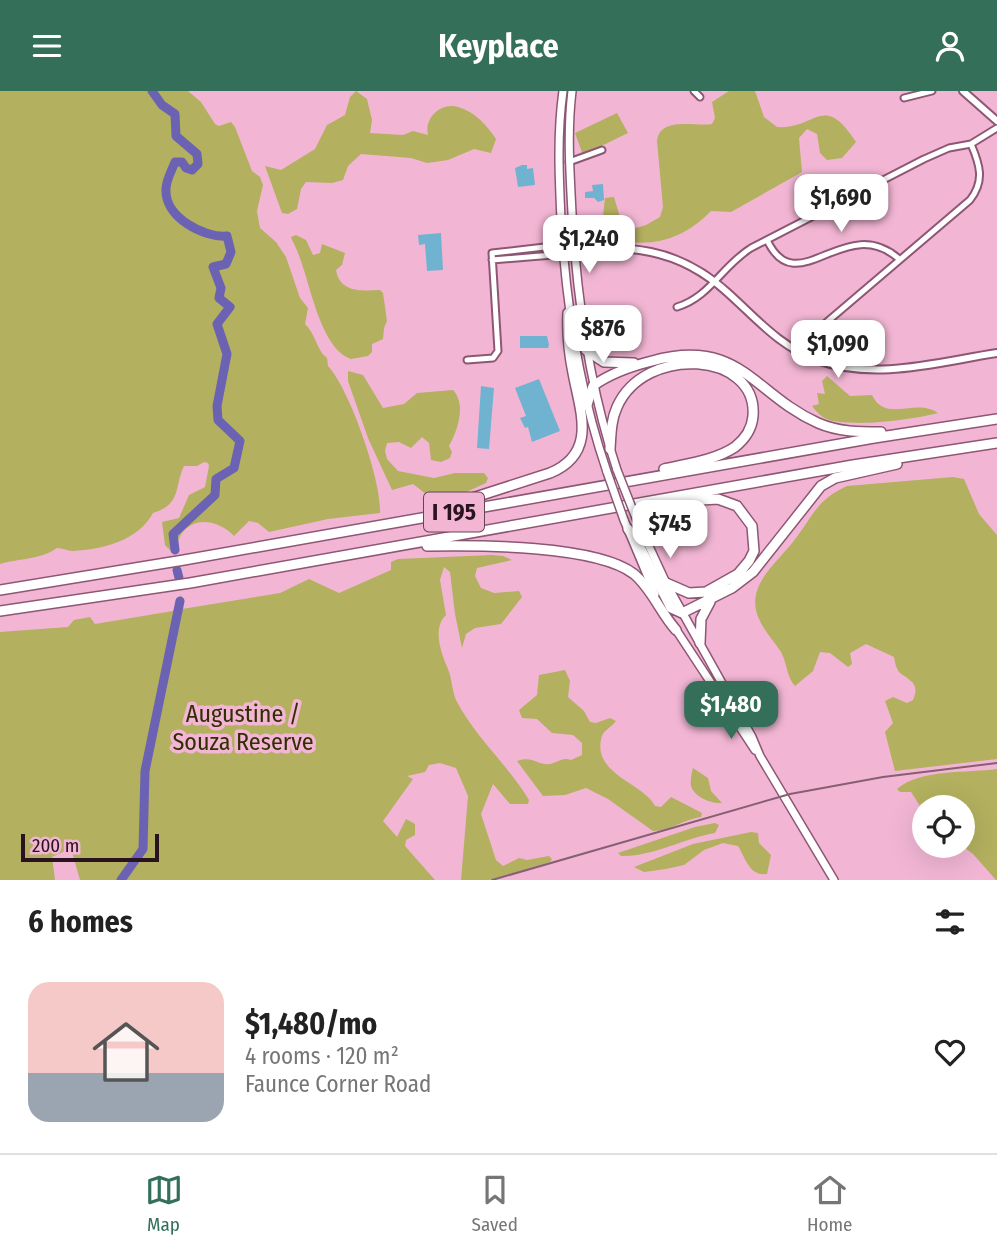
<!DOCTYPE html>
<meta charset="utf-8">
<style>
body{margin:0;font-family:"Fira Sans Condensed",sans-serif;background:#f6f6f6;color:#222;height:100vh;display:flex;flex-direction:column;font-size:26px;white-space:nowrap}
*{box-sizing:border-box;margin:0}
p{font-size:23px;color:#767676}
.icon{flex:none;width:38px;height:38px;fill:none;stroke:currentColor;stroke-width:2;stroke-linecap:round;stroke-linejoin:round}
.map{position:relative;height:789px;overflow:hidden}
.panel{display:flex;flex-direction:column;background:#fff;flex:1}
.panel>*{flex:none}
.tools{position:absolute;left:912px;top:704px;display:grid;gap:14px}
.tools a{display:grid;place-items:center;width:63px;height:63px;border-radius:50%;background:#fff;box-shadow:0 7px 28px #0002;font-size:35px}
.scale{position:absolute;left:21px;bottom:18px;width:138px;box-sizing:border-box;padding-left:7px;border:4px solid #29131f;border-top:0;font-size:19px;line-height:24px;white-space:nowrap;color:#29131f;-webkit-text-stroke:5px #f2b6d4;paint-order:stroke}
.price{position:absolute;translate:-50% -60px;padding:0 16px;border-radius:14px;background:#fff;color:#222;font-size:23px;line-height:46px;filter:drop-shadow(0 2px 4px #0008)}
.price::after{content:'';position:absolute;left:50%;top:42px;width:21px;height:16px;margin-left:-10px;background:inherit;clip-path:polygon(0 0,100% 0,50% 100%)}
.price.on{background:#336f59;color:#fff}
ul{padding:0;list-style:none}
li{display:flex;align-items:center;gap:21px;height:175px;padding:0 28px}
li+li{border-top:2px solid #e0e0e0}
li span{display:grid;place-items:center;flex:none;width:196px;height:140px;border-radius:21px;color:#555}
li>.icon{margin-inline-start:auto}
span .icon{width:84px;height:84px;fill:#fffc;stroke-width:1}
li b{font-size:30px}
h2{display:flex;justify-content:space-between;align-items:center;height:84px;padding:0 28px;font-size:30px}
header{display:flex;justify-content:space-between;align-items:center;height:91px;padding:0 28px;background:#336f59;color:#fff;font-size:32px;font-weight:700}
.tabs{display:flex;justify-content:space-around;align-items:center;height:98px;border-top:2px solid #e0e0e0;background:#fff;font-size:19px;color:#767676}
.tabs a{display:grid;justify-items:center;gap:4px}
.tabs .on{color:#336f59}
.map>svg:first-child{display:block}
</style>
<header><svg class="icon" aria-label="menu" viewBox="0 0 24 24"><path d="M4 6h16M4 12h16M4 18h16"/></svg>Keyplace<svg class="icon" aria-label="person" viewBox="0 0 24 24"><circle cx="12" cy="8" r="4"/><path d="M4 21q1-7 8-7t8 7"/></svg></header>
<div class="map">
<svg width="997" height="789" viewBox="0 0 997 789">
<rect width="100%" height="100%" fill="#f2b6d4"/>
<path fill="#b3b05f" d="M0 0H188L201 11 215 33 219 35 231 31 235 36 252 80 260 86 263 94 257 120 260 137 276 151 286 166 300 207 308 217 305 233C316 243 316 259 327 267L328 275C349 297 382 390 380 422L328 428 269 441 258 432 249 430 234 445C221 431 197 424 183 441 178 447 177 455 172 461L165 454 162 431 179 427 189 404 205 396 209 375 208 372 204 371 197 375H184C174 396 182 413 153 422 138 450 103 458 73 460 67 460 63 457 57 457 40 469 20 467 0 473Z
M356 0 367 8 372 29 370 42 403 44 413 40 428 44C424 28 440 11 458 16 476 21 487 35 496 48L491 62 474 58 448 69 427 72 411 67 361 63 348 75 343 89 332 92 306 91 301 98 297 118 288 123 282 122 265 75 281 79 315 58 327 34 345 24 350 6Z
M729 0H755L764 26 777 36C816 39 823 0 856 51L842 67 827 69 820 62 817 43 807 38 799 47 802 81 731 121 711 120C680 152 642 160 601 143L605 107 614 106 622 133 629 139 646 134 660 126 663 116 657 50C660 25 695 36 712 33L715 27 712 11Z
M617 22 628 42 583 64 575 42Z
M296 144 306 149 313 164 320 162 322 153 345 162 342 174 336 179C340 202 362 200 380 199L383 202 387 230 384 237 383 248 372 253V261L368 265 351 268C316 255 310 180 292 149L291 146Z
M348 280 363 284 383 317 404 313 417 302 453 299C467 314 457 340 449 355L452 361 450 367 441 371 431 369 429 352 422 346 411 357 399 351 387 352 385 360 387 368 398 380 434 387 455 382H484L488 387 486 392 464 402 426 403 413 393 392 399 368 347 348 290Z
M827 285 850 305 872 304C886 333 915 306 938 322 911 329 856 336 829 329 822 327 817 321 812 315L819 313 817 302 825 303 822 290Z
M953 386 964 388 979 423 997 444V668L895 680 885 641 893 632 885 610 893 606 907 612 913 609C920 593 911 590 900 582 896 578 895 571 894 566L866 553 850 562 852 573 848 576 830 562 820 561 813 580 795 595C787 587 787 572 781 561 774 550 765 541 760 530 742 495 779 471 796 447 814 423 818 408 847 395Z
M492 464 503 465 512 469 477 477 475 485 481 497 494 502 519 500 522 506 501 533 475 537 466 543 462 557 455 523 450 481 444 476 440 489 446 524C432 537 441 562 448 578 452 588 452 600 456 609 475 646 508 674 529 709L528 713H510L493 693 481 723 496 769 503 775 519 767 527 769 549 765 552 768 550 771 489 789H461L468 705 456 677 440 672 429 674 425 681 407 685 413 688 383 730 397 746 406 728 415 733V744L406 749 405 755 435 789H80L72 761 67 759 52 766 55 789H0V541L68 536 74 529 90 526 95 533 173 520 181 504 182 518 280 502 309 488 339 502 391 479V471L398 468Z
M565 579 570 590 568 606 584 620 590 631 596 632 610 627 616 630C613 635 604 639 602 645 590 683 644 692 655 715L661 716 671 706 702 722 701 726C684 728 671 740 653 740L608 708 586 697 565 704 543 705 517 670C533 664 538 675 550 673 559 671 562 666 571 669L582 664V652L573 644 552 642 537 628 522 627 519 619 537 604 539 584Z
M693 677 708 687 711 700 722 712C712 713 694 706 691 695 690 690 692 681 693 677Z
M997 678V789H996L973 763 961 754 962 716H924V721L911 701H900L897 698C920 678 968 682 997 678Z
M715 732 719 734 715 742C684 747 653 766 621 765L618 762 695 736Z
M751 741 758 742 759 752 771 764 767 783C749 785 746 768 738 755L723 752 704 759 684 774 666 778 644 781 634 776 693 753Z"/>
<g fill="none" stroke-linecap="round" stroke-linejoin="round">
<path stroke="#6c62b4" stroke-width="9" d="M152 0 162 14 175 23 176 45 197 63 198 73 192 79 186 77 182 71H175C172 79 166 89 166 98 164 126 204 147 227 145L231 161 226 173 213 176 221 197 219 207 230 216 217 233 227 263 217 315 218 329 240 350 234 377 216 388 215 404 173 443 175 459
M177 479 179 487
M121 789 143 758 145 680 180 510"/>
</g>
<path fill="#70b3d0" d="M522 74H527V78L533 77 535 94 518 96 515 77Z
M603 93 604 109 598 111 594 107H585V101L593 100 592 94Z
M441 142 443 179 427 180 425 153 419 154 418 144Z
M520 245H547L549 254 548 257H520Z
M539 288 560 340 532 351 528 336 525 337 520 327 526 325 515 297Z
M481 295 494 297 489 358 477 357Z"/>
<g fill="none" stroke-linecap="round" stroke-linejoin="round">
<g stroke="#8d5774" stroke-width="9">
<path id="minor" d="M694 0 700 6
M904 7 932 0
M569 71 602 59
M767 149C797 213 845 120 899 168
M492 169 553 164 563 159
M677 216C710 206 722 175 751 157L924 68 949 57 971 53 997 37
M794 259 970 109C985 90 980 74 971 53
M467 269 493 267 498 260 492 162 553 155 563 159"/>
</g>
<g stroke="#8d5774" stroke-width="10">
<path id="tertiary" d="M963 0 997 30
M563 159C628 154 677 155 728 202 757 228 779 255 817 269 876 290 938 271 997 262"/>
</g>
<g stroke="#8d5774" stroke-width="10">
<path id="secondary" d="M563 0C557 43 559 85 561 128 566 215 579 299 607 381
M572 0C567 41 570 81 572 122 577 210 589 295 617 379
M636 427 666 492 752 646 760 665 834 789
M624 429 655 503
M673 534 755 659"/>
</g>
<g stroke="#8d5774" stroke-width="12">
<path id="motorway" d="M586 259 604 271 634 272
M587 314 593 295C609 283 632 275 652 270 740 246 753 303 818 332 839 341 859 341 881 341
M610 358C611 343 611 329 617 316 645 253 758 261 753 325 752 338 745 348 735 356 716 369 686 373 664 378
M435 419 550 382C598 362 580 320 573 282 569 262 567 242 568 222
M628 438 638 452 671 517 682 522 732 497 753 481 821 395 835 387 897 373
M427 455C476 454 597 454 634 483 652 498 660 521 676 539
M666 492 689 502 706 501 738 483 749 470 754 460 752 435 737 415 718 408 684 410
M0 499 184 469 874 347 997 328
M0 520 190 492 853 374 997 352
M700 552 701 528 710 511"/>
</g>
<use href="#minor" stroke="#fff" stroke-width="5"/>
<use href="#tertiary" stroke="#fff" stroke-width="6"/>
<use href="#secondary" stroke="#fff" stroke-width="7"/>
<use href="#motorway" stroke="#fff" stroke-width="9"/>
<path stroke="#865f73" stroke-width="2" d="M492 789 790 703 883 686 997 672"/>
<g stroke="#8d5774" stroke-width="10" stroke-linecap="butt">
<path id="secondary-bridge" d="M617 379 636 427
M607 381 624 429"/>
</g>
<use href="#secondary-bridge" stroke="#fff" stroke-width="7"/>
</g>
<g text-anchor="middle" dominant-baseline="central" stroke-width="7" stroke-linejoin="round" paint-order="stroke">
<rect fill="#f2b6d4" stroke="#654455" stroke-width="2" x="424" y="401.5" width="60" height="39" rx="5"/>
<g font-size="23" font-weight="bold" fill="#29131f">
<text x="454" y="421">I 195</text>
</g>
<g font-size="24" fill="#312f02" stroke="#f2b6d4">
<text x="243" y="623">Augustine /<tspan x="243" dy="28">Souza Reserve</tspan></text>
</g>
</g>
</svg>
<div class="tools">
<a><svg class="icon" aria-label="locate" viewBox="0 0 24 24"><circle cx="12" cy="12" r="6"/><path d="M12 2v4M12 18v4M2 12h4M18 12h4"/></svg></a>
</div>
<div class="scale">200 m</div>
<b class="price" style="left:841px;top:143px">$1,690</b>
<b class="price" style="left:589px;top:184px">$1,240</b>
<b class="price" style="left:603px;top:274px">$876</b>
<b class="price" style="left:838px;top:289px">$1,090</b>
<b class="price" style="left:670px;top:469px">$745</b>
<b class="price on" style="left:731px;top:650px">$1,480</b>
</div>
<section class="panel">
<h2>6 homes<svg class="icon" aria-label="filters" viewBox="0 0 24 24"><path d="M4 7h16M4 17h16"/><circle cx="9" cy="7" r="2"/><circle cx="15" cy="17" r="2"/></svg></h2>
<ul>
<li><span style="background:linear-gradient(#f6c9c9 65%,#9aa5b1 0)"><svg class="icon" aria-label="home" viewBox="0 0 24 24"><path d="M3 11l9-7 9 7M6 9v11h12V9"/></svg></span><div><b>$1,480/mo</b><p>4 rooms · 120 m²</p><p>Faunce Corner Road</p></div><svg class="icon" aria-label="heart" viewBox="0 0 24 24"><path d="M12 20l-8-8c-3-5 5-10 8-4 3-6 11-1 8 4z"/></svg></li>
</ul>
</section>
<nav class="tabs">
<a class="on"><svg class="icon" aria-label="map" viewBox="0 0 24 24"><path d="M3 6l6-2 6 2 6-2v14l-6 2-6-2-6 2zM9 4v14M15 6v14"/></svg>Map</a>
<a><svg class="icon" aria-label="saved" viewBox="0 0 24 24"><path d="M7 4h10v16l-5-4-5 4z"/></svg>Saved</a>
<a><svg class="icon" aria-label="home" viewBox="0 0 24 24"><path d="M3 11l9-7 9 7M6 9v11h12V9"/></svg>Home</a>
</nav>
